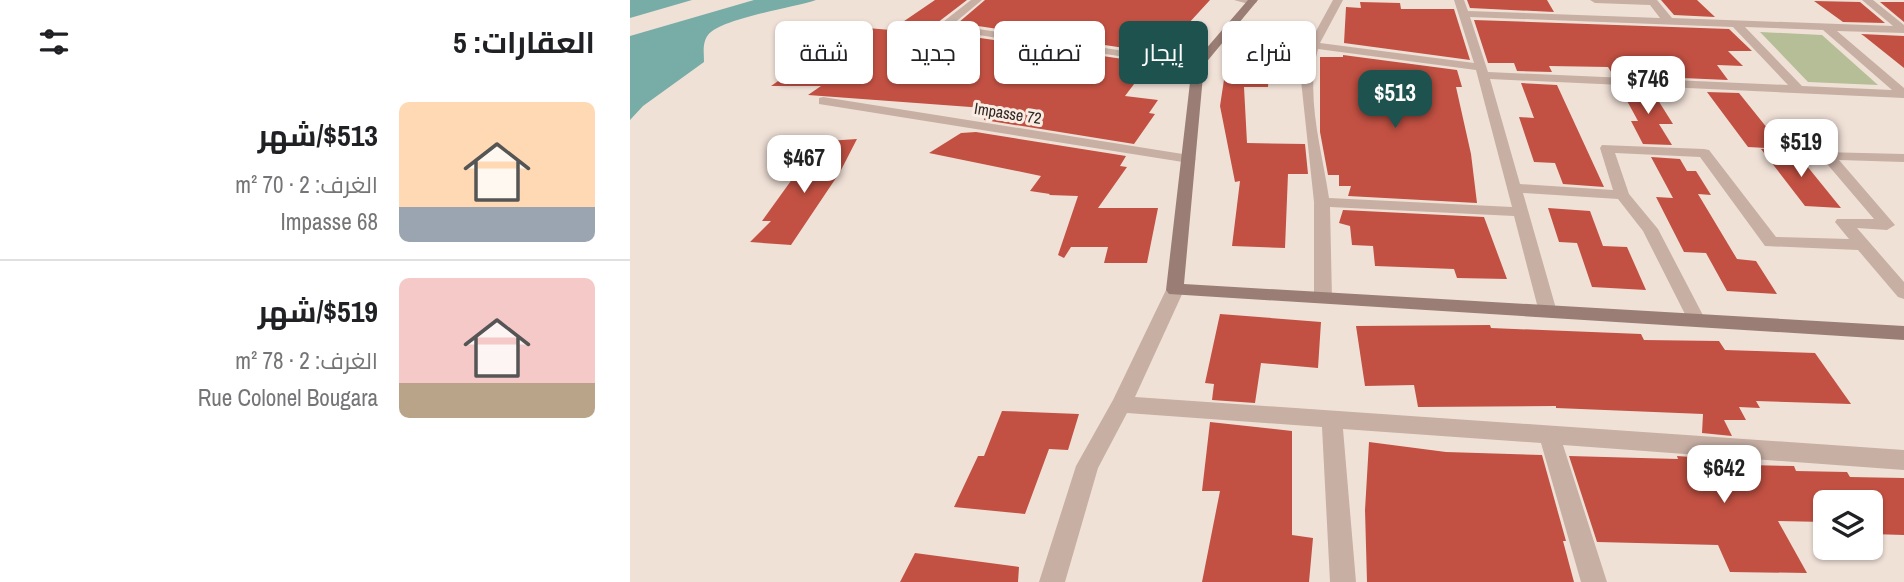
<!DOCTYPE html>
<html lang="ar">
<meta charset="utf-8">
<style>
body{margin:0;font-family:"Archivo Narrow",Cairo,sans-serif;background:#f2f2f2;color:#202124;direction:rtl;height:100vh;display:flex;flex-direction:column;font-size:26px;white-space:nowrap}
*{box-sizing:border-box;margin:0}
p{font-size:23px;color:#757577}
.icon{flex:none;width:38px;height:38px;fill:none;stroke:currentColor;stroke-width:2;stroke-linecap:round;stroke-linejoin:round}
.map{position:relative;flex:1;overflow:hidden;direction:ltr}
.drawer{display:flex;flex-direction:column;background:#fff;width:630px}
.drawer>*{flex:none}
.top-card{position:absolute;left:21px;top:21px;width:665px;height:63px;direction:rtl;display:flex;gap:14px}
.tools{position:absolute;left:1183px;top:490px;display:grid;gap:14px}
.tools a{display:grid;place-items:center;width:70px;height:70px;border-radius:10px;background:#fff;box-shadow:0 2px 5px #0004;font-size:35px}
.price{position:absolute;translate:-50% -60px;padding:0 16px;border-radius:14px;background:#fff;color:#222;font-size:23px;line-height:46px;filter:drop-shadow(0 2px 4px #0008)}
.price::after{content:'';position:absolute;left:50%;top:42px;width:21px;height:16px;margin-left:-10px;background:inherit;clip-path:polygon(0 0,100% 0,50% 100%)}
.price.current{background:#1d524f;color:#fff}
ul{padding:0;list-style:none}
li{display:flex;align-items:center;gap:21px;height:175px;padding:0 35px}
li+li{border-top:2px solid #e0e0e0}
li span{display:grid;place-items:center;flex:none;width:196px;height:140px;border-radius:10px;color:#555}
li>.icon{margin-inline-start:auto}
span .icon{width:84px;height:84px;fill:#fffc;stroke-width:1}
li b{font-size:30px}
h2{display:flex;justify-content:space-between;align-items:center;height:84px;padding:0 35px;font-size:30px}
.pill{padding:0 24px;border-radius:10px;background:#fff;box-shadow:0 2px 5px #0004;font-size:24px;line-height:63px}
.pill.current{background:#1d524f;color:#fff}
main{display:flex;flex:1;min-height:0}
.map>svg:first-child{display:block}
</style>
<main>
<div class="map">
<svg width="1274" height="582" viewBox="0 0 1274 582">
<rect width="100%" height="100%" fill="#f0e1d7"/>
<path fill="#b6be98" d="M1130 32 1192 35 1248 85 1178 82Z"/>
<path fill="#77aca7" d="M0 0H62L0 18Z
M124 0H186C163 8 91 18 78 35 72 43 74 53 74 62L13 106 0 120V36Z"/>
<path fill="#c25143" d="M305 0H337L307 23 309 32 520 63 495 96 528 100 519 113 525 114 504 144 354 120V108L178 95 191 86H141L225 27 261 30Z
M355 0H580L536 48H532L528 53 328 23Z
M837 0H917L924 12 840 8Z
M1031 0H1067L1085 17 1044 15Z
M1184 1 1230 2 1255 23 1213 22Z
M730 2 770 3 771 9H824L840 60 714 43 716 7 731 8Z
M1250 2H1274V22Z
M844 20 1099 29 1122 51H1098L1113 66 1087 65 1098 80 983 75 978 67 919 66 922 72 887 71 884 63H858Z
M1231 34 1274 36V68L1234 36Z
M600 40 629 44 628 54H640L638 87H614L617 143 675 144 678 174H658L655 248 602 246 610 181 605 182 590 106Z
M713 55 827 70 832 87H826L841 154 847 203 718 196 721 186H709V175H698L690 132V57H713Z
M891 83 927 85 974 187 933 184 925 163 904 162 889 117 904 118Z
M990 88 1021 89 1043 124H1029L1042 145 1013 144 1001 121H1008Z
M1077 92 1109 93 1154 149 1118 147Z
M346 132 496 156 490 166 497 167 468 208H528L517 263H474L478 247H441L434 258 428 255 448 196 419 195 420 194 400 191 411 176 299 153 331 133Z
M227 139 210 172 161 245 120 242 141 221H132L163 178H176L197 141Z
M1131 149 1164 150 1211 208 1175 206Z
M1021 157 1050 159 1057 171H1066L1081 195 1068 194 1107 259 1126 261 1147 294 1097 291 1076 253 1054 252 1026 197 1043 198Z
M918 208 960 211 973 246 997 247 1016 290 962 287 947 243 929 242Z
M713 210 854 217 877 279 827 278 824 269 745 266 743 246 722 245 720 226 709 223Z
M590 314 691 322 688 368 631 363 625 403 582 400 584 384 575 383Z
M860 325 861 328 1011 334 1014 340 1089 341 1095 350 1185 353 1221 404 1126 401 1130 408 1109 407 1116 420H1094L1102 436 1072 433 1073 414 926 408V406L788 407 784 385 735 386 726 326Z
M372 411 449 414 438 450 419 449 395 514 324 507 348 456H354Z
M580 422 662 431V535L683 538 679 582H572L590 491H572Z
M739 442 816 452 912 455 936 541H933L944 582H737L735 510Z
M939 456 1048 459 1047 456 1116 461 1118 465 1164 466 1166 471 1217 472 1220 477 1274 478V535L1241 534V502H1195V522L1148 521 1177 573 1100 572 1088 545 967 542Z
M285 553 389 567 388 582H270Z"/>
<g fill="none" stroke-linecap="round" stroke-linejoin="round">
<path fill="#c7afa4" fill-rule="evenodd" d="M341 0H352L322 25 568 62 574 65 568 68 309 29V25Z
M604 0H626L627 2 622 5Z
M703 0H713L690 43 844 63 824 0H834L838 11 1030 18 1020 5 965 3 960 0H1027L1042 18 1263 26 1232 0H1243L1274 25V33L1207 31 1274 88V98L860 79 890 184 983 190 970 148 972 145 1074 149 1079 150 1146 237 1219 239 1205 222 1207 219H1244L1192 158V152L1274 154V162L1209 160 1265 225 1257 230 1227 228 1274 282V299L1268 297 1228 250 1135 246 1070 157 985 153 999 194 1028 229 1076 321 1073 326H1061L1013 231 988 199 893 193 927 312 924 317H912L909 312 884 216 700 207 702 299 699 303H687L684 299V202L670 71 677 48 594 37 589 34 594 31 680 42ZM840 17 1103 27 1158 85 858 72ZM1115 27 1193 30 1262 90 1172 86ZM688 49 846 70 882 207 699 198C692 150 675 96 688 49Z
M193 97 559 155 566 159 559 163 189 104V98Z
M545 284 554 290 505 397 1274 450V470L933 445 977 582H951L911 443 713 429 726 582H700L692 427 497 413 468 468 435 582H409L446 466 483 400 536 290Z"/>
<path fill="#9a7e76" fill-rule="evenodd" d="M618 0H628L574 65 554 284 1274 326V340L539 294 536 290 562 65Z"/>
</g>
<g text-anchor="middle" dominant-baseline="central" stroke-width="6" stroke-linejoin="round" paint-order="stroke">
<g font-size="16" fill="#332825" stroke="#f8ece3">
<text transform="translate(378 113) rotate(9)">Impasse 72</text>
</g>
</g>
</svg>
<div class="tools">
<a><svg class="icon" aria-label="layers" viewBox="0 0 24 24"><path d="M12 4l9 5-9 5-9-5zM3 14l9 5 9-5"/></svg></a>
</div>
<b class="price" style="left:1018px;top:116px">$746</b>
<b class="price current" style="left:765px;top:130px">$513</b>
<b class="price" style="left:1171px;top:179px">$519</b>
<b class="price" style="left:174px;top:195px">$467</b>
<b class="price" style="left:1094px;top:505px">$642</b>
<div class="top-card">
<a class="pill">شراء</a>
<a class="pill current">إيجار</a>
<a class="pill">تصفية</a>
<a class="pill">جديد</a>
<a class="pill">شقة</a>
</div>
</div>
<section class="drawer">
<h2>العقارات: 5<svg class="icon" aria-label="filters" viewBox="0 0 24 24"><path d="M4 7h16M4 17h16"/><circle cx="9" cy="7" r="2"/><circle cx="15" cy="17" r="2"/></svg></h2>
<ul>
<li><span style="background:linear-gradient(#ffd9b3 75%,#9aa5b1 0)"><svg class="icon" aria-label="home" viewBox="0 0 24 24"><path d="M3 11l9-7 9 7M6 9v11h12V9"/></svg></span><div><b>$513/شهر</b><p>الغرف: 2 · 70 m²</p><p>Impasse 68</p></div></li>
<li><span style="background:linear-gradient(#f6c9c9 75%,#b9a48a 0)"><svg class="icon" aria-label="home" viewBox="0 0 24 24"><path d="M3 11l9-7 9 7M6 9v11h12V9"/></svg></span><div><b>$519/شهر</b><p>الغرف: 2 · 78 m²</p><p>Rue Colonel Bougara</p></div></li>
</ul>
</section>
</main>
